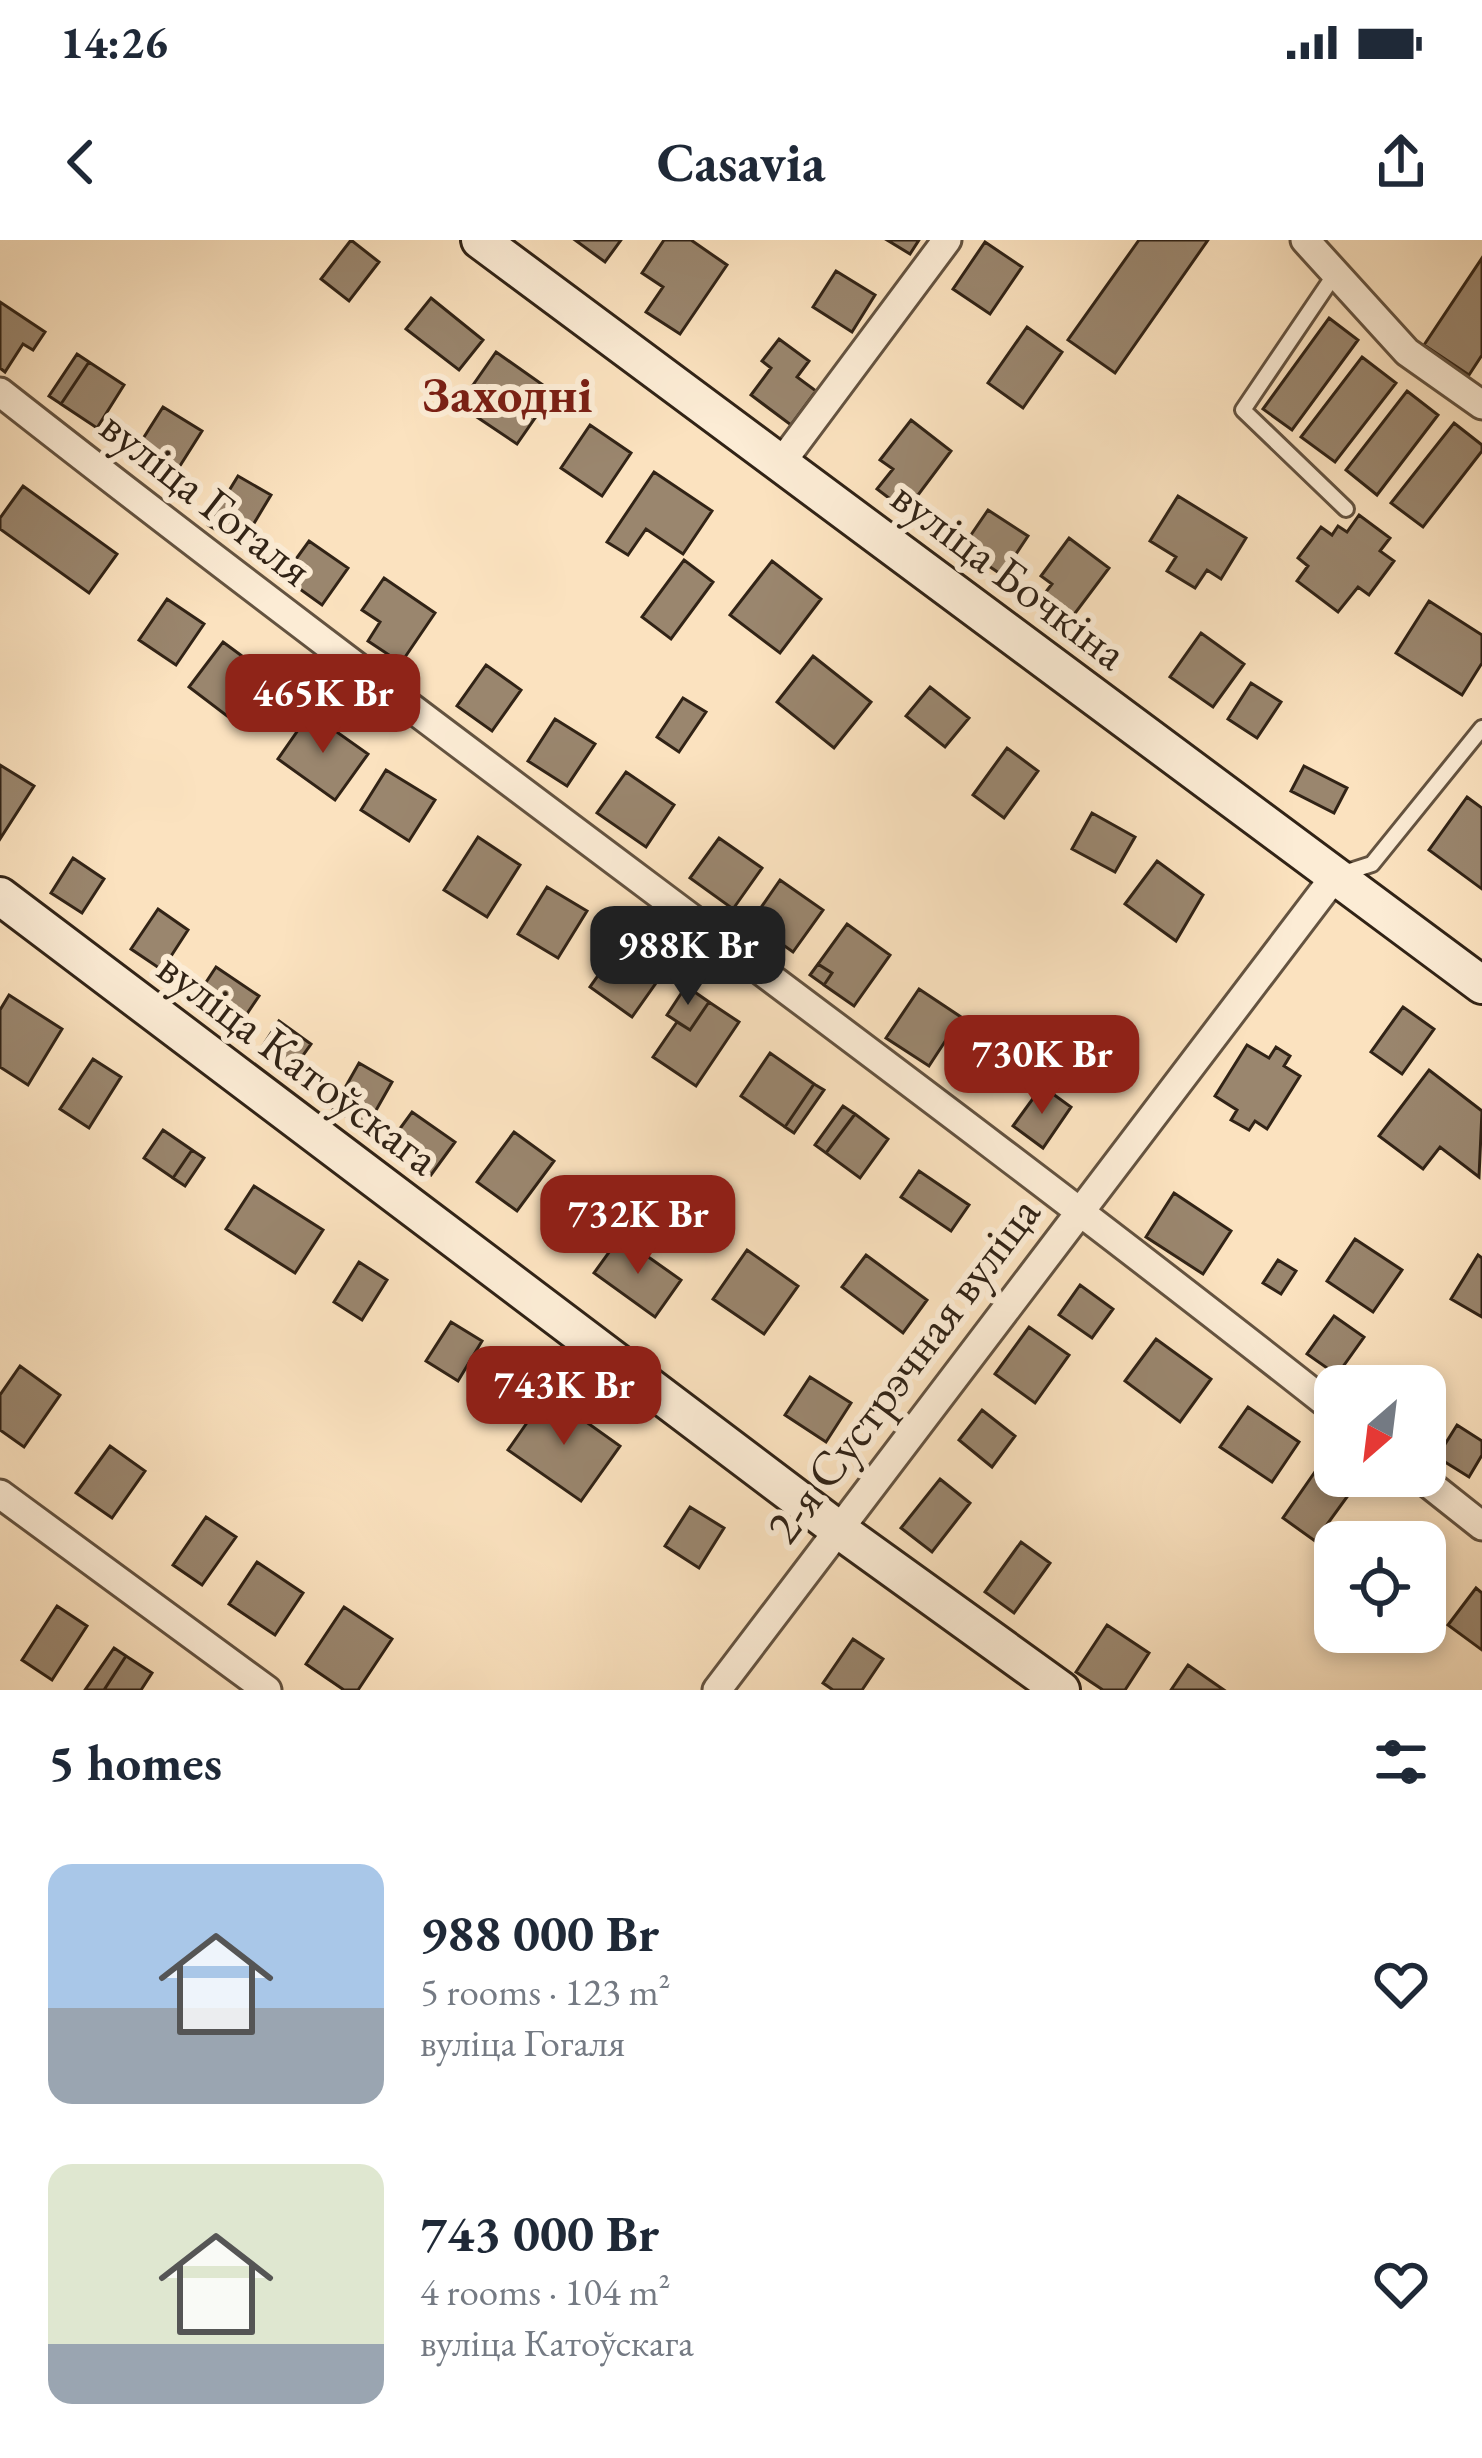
<!DOCTYPE html>
<meta charset="utf-8">
<style>
body{margin:0;font-family:"EB Garamond",serif;background:#f2f2f3;color:#1f2937;height:100vh;display:flex;flex-direction:column;font-size:45px;white-space:nowrap}
*{box-sizing:border-box;margin:0}
p{font-size:39px;color:#747a83}
.icon{flex:none;width:66px;height:66px;fill:none;stroke:currentColor;stroke-width:2;stroke-linecap:round;stroke-linejoin:round}
.map{position:relative;height:1450px;overflow:hidden}
.panel{display:flex;flex-direction:column;background:#fff;flex:1}
.panel>*{flex:none}
.needle{width:78px;rotate:208deg}
.controls{position:absolute;left:1314px;top:1125px;display:grid;gap:24px}
.controls a{display:grid;place-items:center;width:132px;height:132px;border-radius:24px;background:#fff;box-shadow:0 6px 18px #0003;font-size:60px}
.price{position:absolute;translate:-50% -102px;padding:0 27px;border-radius:24px;background:#8f2418;color:#fff;font-size:39px;line-height:78px;filter:drop-shadow(0 3px 6px #0008)}
.price::after{content:'';position:absolute;left:50%;top:72px;width:36px;height:27px;margin-left:-18px;background:inherit;clip-path:polygon(0 0,100% 0,50% 100%)}
.price.current{background:#222;color:#fff}
ul{padding:0;list-style:none}
li{display:flex;align-items:center;gap:36px;height:300px;padding:0 48px}
li span{display:grid;place-items:center;flex:none;width:336px;height:240px;border-radius:24px;color:#555}
li>.icon{margin-inline-start:auto}
span .icon{width:144px;height:144px;fill:#fffc;stroke-width:1}
li b{font-size:51px}
h2{display:flex;justify-content:space-between;align-items:center;height:144px;padding:0 48px;font-size:51px}
.status{display:flex;justify-content:space-between;align-items:center;height:84px;padding:0 60px;background:#fff;direction:ltr}
.status svg{height:33px;fill:currentColor}
header{display:flex;justify-content:space-between;align-items:center;height:156px;padding:0 48px;background:#fff;font-size:54px;font-weight:700}
.map>svg:first-child{display:block}
</style>
<div class="status"><b>14:26</b><svg viewBox="0 0 49 12"><path d="M0 12V9h3v3zM5 12V6h3v6zM10 12V3h3v9zM15 12V0h3v12zM26 1h20v11H26zM47 4h2v5h-2z"/></svg></div>
<header><svg class="icon" aria-label="back" viewBox="0 0 24 24"><path d="M15 5l-7 7 7 7"/></svg>Casavia<svg class="icon" aria-label="share" viewBox="0 0 24 24"><path d="M12 15V3M7 8l5-5 5 5M5 13v7h14v-7"/></svg></header>
<div class="map">
<svg width="1482" height="1450" viewBox="0 0 1482 1450">
<rect width="100%" height="100%" fill="#fbe2bf"/>
<filter id="stains"><feTurbulence type="fractalNoise" baseFrequency=".00167" numOctaves="4"/><feColorMatrix values="0 0 0 0 .2 0 0 0 0 .09 0 0 0 0 .02 0 0 0 .5 -.17"/></filter>
<radialGradient id="worn" r=".72"><stop offset=".6" stop-color="#630" stop-opacity="0"/><stop offset="1" stop-color="#630" stop-opacity=".3"/></radialGradient>
<path fill="#9a866e" stroke="#312316" stroke-width="3" d="M351 0 379 22 349 61 321 39Z
M575 0H621L605 22Z
M664 0H691L727 25 680 94 646 72 663 47 642 33Z
M887 0H919L910 14Z
M1139 0H1208L1115 133 1068 100Z
M985 2 1022 27 990 74 953 49Z
M1482 18V115L1469 135 1424 105Z
M836 31 875 55 852 92 813 67Z
M431 58 483 100 459 130 406 89Z
M0 62 45 92 33 110 23 104 5 132 0 128Z
M1329 78 1358 100 1292 190 1263 169Z
M1027 87 1062 112 1023 168 988 143Z
M779 99 809 121 797 137 816 151 791 185 751 155 771 128 762 121Z
M496 112 553 152 517 204 459 165Z
M77 114 89 122 61 164 49 156Z
M1362 117 1396 143 1335 222 1301 197Z
M89 122 124 145 97 188 61 164Z
M1407 151 1438 175 1377 255 1346 230Z
M163 167 202 191 171 240 132 216Z
M911 180 951 211 906 271 877 249 893 229 880 220Z
M1454 183 1482 205V211L1423 287 1391 263Z
M590 185 631 213 602 256 561 228Z
M654 232 712 271 683 314 646 289 628 315 607 302Z
M238 236 271 255 241 305 208 285Z
M23 246 117 314 89 353 0 289V278Z
M1178 256 1246 298 1221 339 1207 330 1195 348 1167 331 1176 317 1150 301Z
M988 270 1028 296 1002 335 962 308Z
M1359 275 1390 298 1380 311 1394 321 1369 355 1358 347 1338 372 1297 341 1308 326 1298 318 1321 287 1332 295 1338 286 1347 292Z
M1069 298 1109 328 1064 388 1035 366 1052 344 1041 336Z
M309 301 348 328 322 365 283 337Z
M684 320 713 342 671 399 642 377Z
M772 321 821 359 780 413 730 375Z
M384 338 435 373 401 423 368 401 380 382 362 370Z
M167 359 204 384 176 425 139 400Z
M1429 361 1482 395V423L1462 455 1396 413Z
M1201 393 1244 424 1213 467 1170 437Z
M223 402 269 436 235 482 189 447Z
M813 416 871 462 834 508 777 462Z
M486 425 521 450 492 491 457 466Z
M1251 443 1281 462 1257 498 1228 479Z
M930 447 969 478 945 507 906 476Z
M683 458 706 472 679 512 657 497Z
M310 473 368 514 335 560 278 519Z
M555 479 595 504 567 546 528 521Z
M1007 508 1038 531 1004 578 973 555Z
M0 525 34 546 0 599Z
M1304 526 1347 548 1334 573 1291 551Z
M386 530 435 560 409 601 361 570Z
M626 532 674 565 646 607 597 573Z
M1467 557 1482 568V649L1429 610Z
M1092 573 1135 597 1115 632 1072 609Z
M478 597 520 625 487 677 444 650Z
M719 598 762 628 733 669 690 638Z
M73 618 104 639 82 673 51 653Z
M1157 621 1203 655 1176 701 1125 664Z
M780 640 823 670 793 712 751 682Z
M547 647 587 671 558 718 518 694Z
M158 669 188 690 162 730 131 709Z
M847 684 890 715 854 766 824 745 832 733 818 724Z
M621 703 663 733 632 777 590 747Z
M818 724 832 733 824 745 810 735Z
M216 727 259 756 238 787 195 759Z
M686 746 709 762 690 790 667 775Z
M919 749 961 777 929 826 886 798Z
M9 755 62 789 28 845 0 827V770Z
M709 762 739 782 696 846 653 817 677 782 690 790Z
M1403 767 1434 789 1402 834 1371 812Z
M279 781 311 804 289 835 258 813Z
M1247 805 1269 818 1276 807 1290 816 1284 826 1300 836 1267 889 1255 881 1249 890 1231 880 1237 870 1215 856Z
M770 813 814 844 785 887 741 856Z
M93 819 121 837 89 888 60 869Z
M359 823 392 842 366 888 333 869Z
M1429 830 1482 871 1479 937 1440 907 1423 929 1379 896Z
M814 844 824 850 794 893 785 887Z
M1042 846 1071 867 1043 908 1013 886Z
M843 866 855 874 826 913 815 905Z
M412 872 455 902 431 935 388 905Z
M855 874 888 899 860 938 826 913Z
M163 890 192 910 173 938 144 918Z
M514 892 554 921 517 971 477 942Z
M192 910 204 918 185 946 173 938Z
M919 931 969 965 951 991 901 957Z
M254 946 323 990 295 1033 226 989Z
M1174 953 1231 991 1203 1034 1146 997Z
M620 997 681 1040 655 1077 594 1033Z
M1355 999 1402 1030 1373 1072 1327 1041Z
M747 1010 798 1046 764 1094 713 1059Z
M866 1015 927 1060 903 1093 842 1047Z
M1478 1015 1482 1018V1077L1451 1059Z
M1278 1020 1296 1031 1281 1054 1263 1043Z
M359 1022 387 1040 362 1080 334 1062Z
M1080 1045 1113 1069 1092 1098 1059 1075Z
M1334 1076 1364 1097 1337 1135 1307 1114Z
M451 1082 482 1101 458 1141 426 1121Z
M1029 1087 1069 1115 1035 1163 995 1134Z
M1156 1099 1211 1139 1180 1182 1125 1141Z
M20 1126 60 1155 24 1207 0 1190V1155Z
M1380 1128 1406 1146H1367Z
M810 1137 851 1163 826 1202 785 1175Z
M547 1154 620 1206 581 1261 508 1210Z
M1248 1167 1299 1202 1272 1242 1220 1207Z
M982 1170 1015 1196 992 1227 959 1200Z
M1457 1185 1482 1201V1215L1469 1237 1437 1217Z
M110 1206 145 1231 112 1278 76 1253Z
M1319 1226 1352 1250 1315 1301 1283 1278Z
M940 1239 970 1263 932 1312 901 1288Z
M690 1267 724 1288 699 1328 665 1306Z
M206 1277 236 1297 202 1345 173 1325Z
M1021 1302 1050 1323 1014 1373 985 1352Z
M1425 1310 1442 1321 1425 1347Z
M257 1322 303 1353 275 1395 229 1364Z
M1476 1348 1482 1353V1410L1448 1385Z
M57 1366 87 1386 52 1440 22 1420Z
M344 1367 392 1399 358 1450H344L306 1424Z
M1107 1385 1149 1413 1125 1450H1103L1076 1432Z
M853 1399 883 1419 862 1450H833L823 1443Z
M114 1408 126 1416 104 1450H85Z
M126 1416 152 1433 141 1450H104Z
M1188 1425 1224 1450H1171Z"/>
<g fill="none" stroke-linecap="round" stroke-linejoin="round">
<g stroke="#645340" stroke-width="20">
<path id="lane" d="M1337 31 1243 170 1346 269
M1341 634 1372 624 1482 488"/>
</g>
<g stroke="#645340" stroke-width="33">
<path id="street" d="M1305 0 1407 112 1482 165
M0 152C440 498 896 823 1335 1170
M781 223 947 0
M1419 1236 1482 1286
M0 1254 267 1450
M717 1450 1336 635"/>
</g>
<g stroke="#312316" stroke-width="42">
<path id="secondary" d="M480 0 1482 745
M0 656 839 1290 1061 1450"/>
</g>
<use href="#lane" stroke="#fcecd5" stroke-width="14"/>
<use href="#street" stroke="#fcecd5" stroke-width="27"/>
<use href="#secondary" stroke="#fcecd5" stroke-width="36"/>
</g>
<g text-anchor="middle" dominant-baseline="central" stroke-width="12" stroke-linejoin="round" paint-order="stroke">
<g font-size="48" fill="#312316" stroke="#fcecd5">
<text transform="translate(207 257) rotate(38)">вуліца Гогаля</text>
<text transform="translate(1010 334) rotate(37)">вуліца Бочкіна</text>
<text transform="translate(299 822) rotate(37)">вуліца Катоўскага</text>
<text transform="translate(902 1129) rotate(-53)">2-я Сустрэчная вуліца</text>
</g>
<g font-size="51" font-weight="bold" fill="#7a1f14" stroke="#fcecd5">
<text x="507" y="154">Заходні</text>
</g>
</g>
<rect width="100%" height="100%" filter="url(#stains)"/>
<rect width="100%" height="100%" fill="url(#worn)"/>
</svg>
<div class="controls">
<a><svg class="needle" viewBox="-14 -14 28 28"><path d="M0-13l5 13h-10z" fill="#e53935"/><path d="M0 13l5-13h-10z" fill="#747a83"/></svg></a>
<a><svg class="icon" aria-label="locate" viewBox="0 0 24 24"><circle cx="12" cy="12" r="6"/><path d="M12 2v4M12 18v4M2 12h4M18 12h4"/></svg></a>
</div>
<b class="price" style="left:323px;top:516px">465K Br</b>
<b class="price current" style="left:688px;top:768px">988K Br</b>
<b class="price" style="left:1042px;top:877px">730K Br</b>
<b class="price" style="left:638px;top:1037px">732K Br</b>
<b class="price" style="left:564px;top:1208px">743K Br</b>
</div>
<section class="panel">
<h2>5 homes<svg class="icon" aria-label="filters" viewBox="0 0 24 24"><path d="M4 7h16M4 17h16"/><circle cx="9" cy="7" r="2"/><circle cx="15" cy="17" r="2"/></svg></h2>
<ul>
<li><span style="background:linear-gradient(#a9c7e8 60%,#9aa5b1 0)"><svg class="icon" aria-label="home" viewBox="0 0 24 24"><path d="M3 11l9-7 9 7M6 9v11h12V9"/></svg></span><div><b>988 000 Br</b><p>5 rooms · 123 m²</p><p>вуліца Гогаля</p></div><svg class="icon" aria-label="heart" viewBox="0 0 24 24"><path d="M12 20l-8-8c-3-5 5-10 8-4 3-6 11-1 8 4z"/></svg></li>
<li><span style="background:linear-gradient(#dfe7d0 75%,#9aa5b1 0)"><svg class="icon" aria-label="home" viewBox="0 0 24 24"><path d="M3 11l9-7 9 7M6 9v11h12V9"/></svg></span><div><b>743 000 Br</b><p>4 rooms · 104 m²</p><p>вуліца Катоўскага</p></div><svg class="icon" aria-label="heart" viewBox="0 0 24 24"><path d="M12 20l-8-8c-3-5 5-10 8-4 3-6 11-1 8 4z"/></svg></li>
</ul>
</section>
